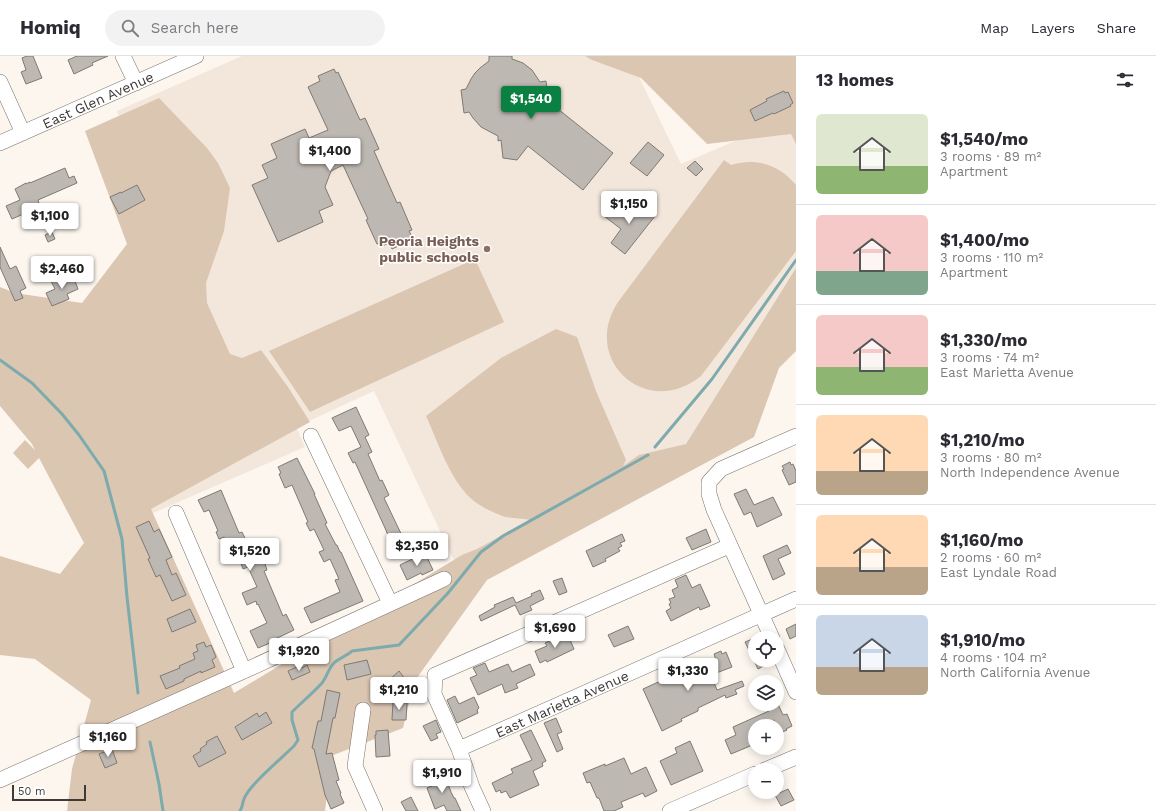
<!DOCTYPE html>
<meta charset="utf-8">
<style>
body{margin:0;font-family:"Work Sans",sans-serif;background:#f2f2f3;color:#2b2b33;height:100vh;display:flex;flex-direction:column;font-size:15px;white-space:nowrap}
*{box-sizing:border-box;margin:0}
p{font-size:13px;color:#7c7c81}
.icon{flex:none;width:22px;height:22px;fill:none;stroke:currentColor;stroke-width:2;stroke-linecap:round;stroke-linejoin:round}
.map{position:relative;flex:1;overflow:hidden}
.details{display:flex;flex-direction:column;background:#fff;width:360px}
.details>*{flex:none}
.controls{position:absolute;left:748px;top:575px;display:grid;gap:8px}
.controls a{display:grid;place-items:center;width:36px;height:36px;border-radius:50%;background:#fff;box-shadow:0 2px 10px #0003;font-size:20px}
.scale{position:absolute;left:12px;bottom:10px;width:74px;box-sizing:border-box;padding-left:4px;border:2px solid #3d3a38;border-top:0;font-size:11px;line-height:14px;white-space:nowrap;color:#3d3a38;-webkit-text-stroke:3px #fff;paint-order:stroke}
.price{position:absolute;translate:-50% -34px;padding:0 9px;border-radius:4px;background:#fff;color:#222;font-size:13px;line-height:26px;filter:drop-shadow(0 1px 2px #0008)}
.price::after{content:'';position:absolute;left:50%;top:24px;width:12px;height:9px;margin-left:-6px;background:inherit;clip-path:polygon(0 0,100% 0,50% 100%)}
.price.active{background:#0b8043;color:#fff}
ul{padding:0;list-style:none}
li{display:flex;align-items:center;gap:12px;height:100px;padding:0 20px}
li+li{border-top:1px solid #e1e1e2}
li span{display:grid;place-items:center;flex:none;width:112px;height:80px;border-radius:6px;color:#555}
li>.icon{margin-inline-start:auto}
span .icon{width:48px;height:48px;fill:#fffc;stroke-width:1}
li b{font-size:17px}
h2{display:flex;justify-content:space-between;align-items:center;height:48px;padding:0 20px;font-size:17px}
header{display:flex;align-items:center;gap:24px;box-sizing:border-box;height:56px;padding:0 20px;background:#fff;border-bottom:1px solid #e1e1e2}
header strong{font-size:19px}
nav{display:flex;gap:22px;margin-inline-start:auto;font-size:14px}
.search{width:280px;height:36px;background:#f2f2f3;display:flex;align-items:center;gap:10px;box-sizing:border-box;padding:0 14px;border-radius:22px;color:#7c7c81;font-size:15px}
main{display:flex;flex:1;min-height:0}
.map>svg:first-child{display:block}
</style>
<header>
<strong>Homiq</strong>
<div class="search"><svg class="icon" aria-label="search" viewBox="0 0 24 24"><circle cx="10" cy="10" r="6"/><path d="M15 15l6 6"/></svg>Search here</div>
<nav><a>Map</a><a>Layers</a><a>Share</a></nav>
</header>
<main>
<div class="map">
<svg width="796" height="755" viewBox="0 0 796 755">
<rect width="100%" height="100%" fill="#fcf6ef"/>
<path fill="#f3e7dc" d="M242 0H629L681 108 796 59V278L697 408 458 513 374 335 296 371 305 391 107 477 228 305 117 55Z"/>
<path fill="#dbc6b2" d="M585 0H796V88L791 78 707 88 641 22 592 4Z
M159 42 207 92 218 107 230 132 224 175 206 227 207 247 230 298 242 302 261 294 288 331 310 366 151 453 234 637 462 499 477 493 530 464C520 462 509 463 500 459 487 454 472 446 464 435 447 415 437 384 426 360L501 302 556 273 577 281 596 335 626 404 623 410 639 399 686 388 796 212V295L779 312 754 381 487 524 414 626 403 672 331 700 325 755H67L72 713 91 644 35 603 0 599V500L60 518 84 487 39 402 28 413 13 397 25 384 35 394 32 388 0 350V231L15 237 82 247 127 188 85 75Z
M724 104 731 109C756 101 780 109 796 129V195L701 320C647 364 580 304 618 246Z
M475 203 504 266 310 356 269 295Z"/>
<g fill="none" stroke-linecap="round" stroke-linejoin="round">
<path stroke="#7daaac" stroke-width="3" d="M0 304 32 327 62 358 79 379 104 415 122 483 127 541 138 637
M655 391 712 323 796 204
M150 686 159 728 163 755
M240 755C243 750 242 748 244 743 249 729 282 702 294 690L298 684 292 664V656C302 646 313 637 322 627 327 621 328 613 334 607 339 602 347 600 352 595L399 589 448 537 481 496 503 480 648 399"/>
</g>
<path fill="#beb8b2" stroke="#7f7974" d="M27 0H33L42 22 26 28 21 16 26 14 22 2Z
M77 0H108L92 7 93 9 74 18 68 4Z
M489 0H512V3L523 7 532 14 540 26 546 25 549 47 561 50 558 53 613 97 583 134 528 90 517 104 503 102 501 84 498 85V80L481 71 473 62 469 56 464 57 461 34 466 33 471 23 475 17 480 12 489 5Z
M334 13 336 17 338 16 360 64 365 62 379 93 374 95 397 147 400 146 412 174 409 175 413 183 392 193 389 187 382 190 381 187 377 188 366 164 368 163 343 109 331 115 325 131 333 149 319 155 323 166 278 186 252 129 268 122 262 109 277 102 271 88 305 73 309 82 328 74 308 31 320 25 318 20Z
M784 35 785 37 788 36 793 47 790 49 791 50 774 58 773 57 755 65 750 54 767 45 766 43Z
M648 86 664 99 647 120 630 107Z
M695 105 703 113 696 120 687 112Z
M65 112 69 122 74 120 77 127 38 144 41 154 29 159 28 156 12 163 6 150 20 144 15 133 26 127V128L30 126V127Z
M137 129 145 144 119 158 110 141 121 136V137Z
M614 147 632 160 641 148 655 160 625 198 611 187 621 173 604 160Z
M52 176 55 183 48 186 45 179Z
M0 191 10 213 16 210 26 232 20 235 23 242 15 245 0 211Z
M73 220 78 233 67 238 69 243 52 250 46 237 55 233 51 225 61 221 62 225Z
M356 351 369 379 365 381 372 396 368 398 380 425 382 424 389 439 384 442 405 486 393 491 385 472 355 406 353 407 348 397 361 391 351 370 339 375 332 362Z
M297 402 315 438H314L327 467 325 468 336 489H337L340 496H341L363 545 311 567 304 552 340 536 335 524 339 523 330 503 324 506 319 496 324 494 314 473 310 475 306 467 308 466 292 429 285 432 279 418 281 417 278 411Z
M790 406 791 409 793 408 796 415V426L789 429 782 414 784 413 782 410Z
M746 433 754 449 773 441 782 459 757 471 751 456 744 459 734 438Z
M221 434 239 477 242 476 252 497 259 494 261 499 269 495 273 505 265 508 267 514 264 515 283 560 286 558 294 574 269 586 270 587 258 592 250 575 267 567 258 548 257 549 256 545 247 549 242 537 257 531 248 511 243 513 239 502 241 501 234 484 227 488 224 481 219 483 216 476 218 475 209 454 204 456 198 444Z
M149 465 154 476 159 473 172 501 166 504 172 519 176 517 186 539 172 545 160 519 156 521 148 503 150 502 136 471Z
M706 473 711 486 692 494 686 482Z
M622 478 625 485 620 487 622 490 618 492 620 495 605 503 606 505 593 511 586 495Z
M787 489 791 497 778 503 785 518 773 524 763 500Z
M425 497 433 514 422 519 421 517 407 524 400 509Z
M686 519 692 532 700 528 710 550 700 554 699 551 671 565 666 555 671 552 669 548 671 547 669 543 675 541 672 534 678 531 675 524Z
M562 522 567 536 559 539 553 525Z
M540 534 544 543 530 550 532 554 520 559 515 549 481 565 479 560 495 551 494 549 513 541 516 547 532 540 531 538Z
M190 553 196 566 172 576 167 563Z
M796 568V580L790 583 786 573Z
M628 570 634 583 614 591 608 579Z
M567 577 574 593 547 606 546 604 540 607 535 595 547 590 545 587Z
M755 582V604H772L773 605 758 613 745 586Z
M204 586 206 591 211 589 216 601 212 604 215 611 201 617V615L184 623V625L166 633 160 620 180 612 179 610 195 603 193 597 198 595 196 589Z
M721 595 722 598 726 596 732 611 711 619 717 634 742 625 744 630 735 634 737 638 726 642 725 639 698 652V655L681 663 682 665 662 675 643 633 678 617 679 620 696 613V611L716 604 714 598Z
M367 604 371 618 347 624 344 609Z
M485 607 489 616 508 608 512 616 530 608 535 619 516 628 518 632 505 637 502 628 478 639 470 622 477 619 473 612Z
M301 609 302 612 307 609 310 616 292 624 288 615Z
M399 615 408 627 396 636 387 626Z
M327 634 340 637 335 662H333L326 698 332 697 339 724 336 725 341 737 340 738 344 747 331 753 325 739 314 693 312 692 318 665H321Z
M455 640 459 648 474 641 479 652 477 654 478 657 457 667 447 644Z
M393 645 407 647 406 664H392Z
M778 648 783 659 787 658 792 670 786 673 787 674 780 677 774 664 761 670H755V688L731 698 725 684 736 679 733 671 769 655 768 652Z
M266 656 272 667 242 684 235 671 257 657 259 661Z
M556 662 562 676 557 678 563 693 557 696 544 667Z
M436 664 441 676 436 678 438 682 431 685 423 670Z
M388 674 390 700 376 701 375 679H376V675Z
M531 674 546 705 542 707 543 710 533 715 539 729 510 742 506 735 501 737 500 734 496 736 492 727 513 717 511 713 532 704 520 679Z
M217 680 226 697 199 711 193 700 201 695 200 693 207 688 206 686Z
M690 685 703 715 671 729 660 705 677 697 675 692Z
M112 693 117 707 105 712 99 698Z
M624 702 631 718 646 711 657 735 645 741 643 737 621 746 623 751 614 755H604L599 742H597L590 726 587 727 583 717 605 708V710Z
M443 715 451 736 454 742H455L461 755H447L444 749 435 753 427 732 434 729 431 721Z
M788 733 794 744 781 750 775 739Z
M411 741 418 755H406L401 746Z"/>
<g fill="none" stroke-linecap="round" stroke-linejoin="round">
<g stroke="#77726c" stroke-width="16">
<path id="minor" d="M123 0 136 27
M0 26 23 77
M0 87 196 0
M311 380 390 547
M176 457 244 615
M772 582 714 454 709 438V426L721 413 796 380
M777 593 796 636
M363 654 355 710 375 755
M459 693 796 543
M765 714 796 701
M0 724 244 615 444 523
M483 755 472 731 459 693 434 638 435 619 729 490
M670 755 755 718"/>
</g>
<use href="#minor" stroke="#fff" stroke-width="15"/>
</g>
<circle fill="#8d6e63" stroke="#fff" stroke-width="1.5" cx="487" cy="193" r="4"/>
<g text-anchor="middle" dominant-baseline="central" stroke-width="3" stroke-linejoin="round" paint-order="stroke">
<g font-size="14" fill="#3d3a38" stroke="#fff">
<text transform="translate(98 44) rotate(-24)">East Glen Avenue</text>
<text transform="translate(562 648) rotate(-24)">East Marietta Avenue</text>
</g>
<g font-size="14" font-weight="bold" fill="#785e54" stroke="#fff" text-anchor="end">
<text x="479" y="185">Peoria Heights<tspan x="479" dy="16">public schools</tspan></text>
</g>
</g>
</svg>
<div class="controls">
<a><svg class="icon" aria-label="locate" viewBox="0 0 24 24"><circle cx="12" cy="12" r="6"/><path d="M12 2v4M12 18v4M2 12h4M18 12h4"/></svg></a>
<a><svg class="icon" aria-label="layers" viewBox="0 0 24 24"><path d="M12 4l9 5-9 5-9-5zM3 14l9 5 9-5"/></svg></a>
<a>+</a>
<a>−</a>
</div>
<div class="scale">50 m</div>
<b class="price active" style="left:531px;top:64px">$1,540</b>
<b class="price" style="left:330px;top:116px">$1,400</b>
<b class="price" style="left:629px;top:169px">$1,150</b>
<b class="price" style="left:50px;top:181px">$1,100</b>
<b class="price" style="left:62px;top:234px">$2,460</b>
<b class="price" style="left:417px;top:511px">$2,350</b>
<b class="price" style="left:250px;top:516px">$1,520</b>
<b class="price" style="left:555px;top:593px">$1,690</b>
<b class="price" style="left:299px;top:616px">$1,920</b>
<b class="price" style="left:688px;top:636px">$1,330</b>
<b class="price" style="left:399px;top:655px">$1,210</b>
<b class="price" style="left:108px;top:702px">$1,160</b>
<b class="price" style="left:442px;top:738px">$1,910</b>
</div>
<section class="details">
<h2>13 homes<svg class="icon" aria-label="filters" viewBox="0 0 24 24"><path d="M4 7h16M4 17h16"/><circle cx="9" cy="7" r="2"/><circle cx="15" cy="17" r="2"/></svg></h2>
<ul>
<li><span style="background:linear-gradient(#dfe7d0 65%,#8fb573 0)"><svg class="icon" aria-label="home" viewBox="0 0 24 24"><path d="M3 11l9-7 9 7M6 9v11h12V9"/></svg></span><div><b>$1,540/mo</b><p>3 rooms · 89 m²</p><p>Apartment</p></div></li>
<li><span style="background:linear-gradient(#f6c9c9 70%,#7fa58c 0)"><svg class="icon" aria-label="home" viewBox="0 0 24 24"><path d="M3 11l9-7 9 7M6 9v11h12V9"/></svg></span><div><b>$1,400/mo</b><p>3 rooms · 110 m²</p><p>Apartment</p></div></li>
<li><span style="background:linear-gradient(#f6c9c9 65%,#8fb573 0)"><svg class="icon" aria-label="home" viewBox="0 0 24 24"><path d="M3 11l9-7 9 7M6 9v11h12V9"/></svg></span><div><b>$1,330/mo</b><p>3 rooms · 74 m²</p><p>East Marietta Avenue</p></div></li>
<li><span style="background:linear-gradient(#ffd9b3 70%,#b9a48a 0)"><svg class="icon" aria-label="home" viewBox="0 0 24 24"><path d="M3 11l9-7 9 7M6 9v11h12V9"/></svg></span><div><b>$1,210/mo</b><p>3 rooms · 80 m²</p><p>North Independence Avenue</p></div></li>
<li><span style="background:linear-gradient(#ffd9b3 65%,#b9a48a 0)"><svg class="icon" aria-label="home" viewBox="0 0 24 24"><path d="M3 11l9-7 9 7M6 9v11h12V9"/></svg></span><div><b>$1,160/mo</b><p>2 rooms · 60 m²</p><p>East Lyndale Road</p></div></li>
<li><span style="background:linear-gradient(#c9d6e8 65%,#b9a48a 0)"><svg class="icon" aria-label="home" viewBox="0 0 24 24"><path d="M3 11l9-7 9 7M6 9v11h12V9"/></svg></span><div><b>$1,910/mo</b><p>4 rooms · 104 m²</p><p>North California Avenue</p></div></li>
</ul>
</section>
</main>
